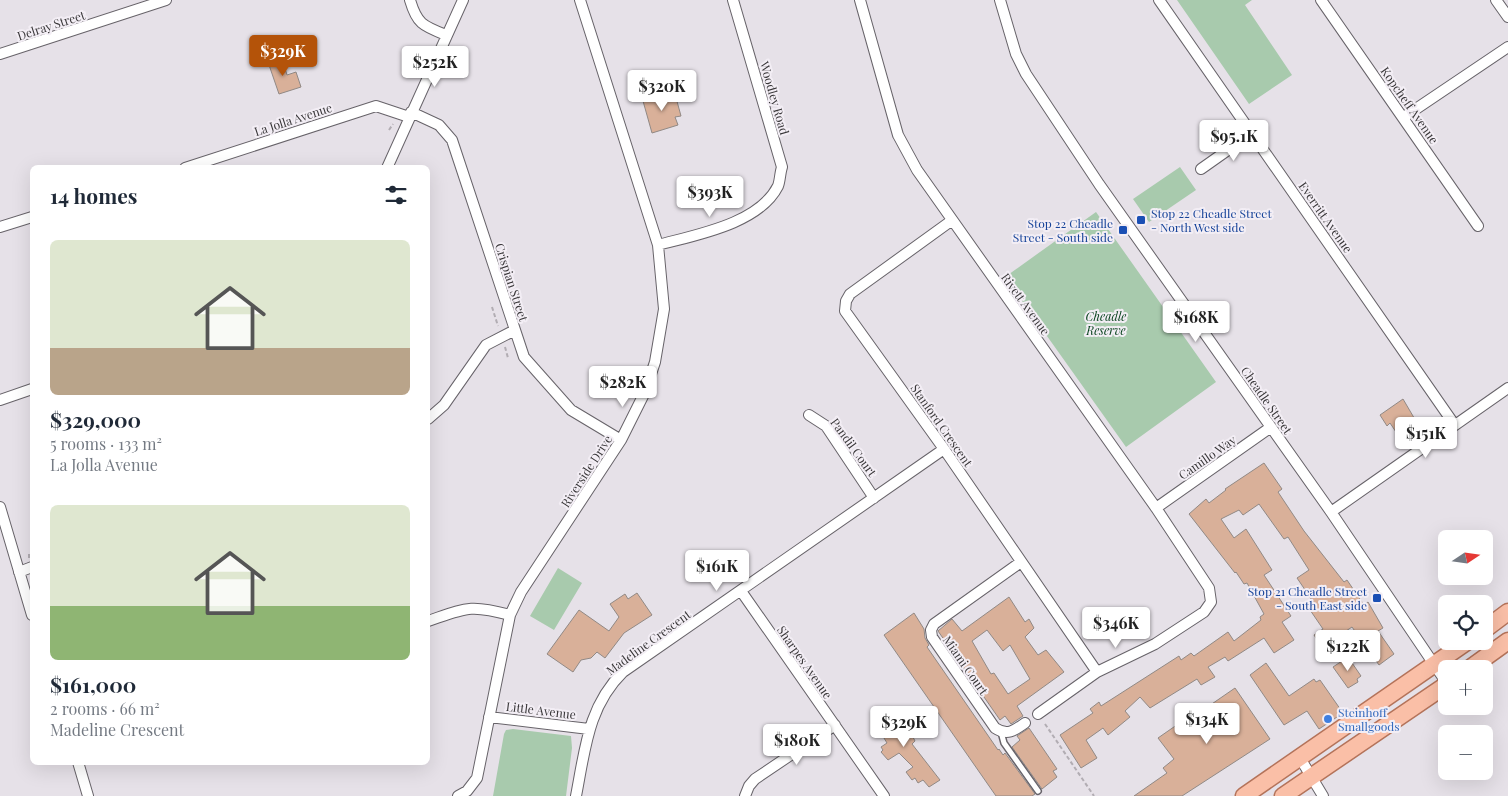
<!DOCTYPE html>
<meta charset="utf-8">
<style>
body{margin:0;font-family:"Playfair Display",serif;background:#f2f2f3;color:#1f2937;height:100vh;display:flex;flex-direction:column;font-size:19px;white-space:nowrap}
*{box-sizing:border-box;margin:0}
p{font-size:16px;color:#747a83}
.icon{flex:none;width:28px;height:28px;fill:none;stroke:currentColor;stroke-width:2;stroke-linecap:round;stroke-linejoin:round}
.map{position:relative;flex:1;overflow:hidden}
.panel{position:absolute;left:30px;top:165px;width:400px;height:600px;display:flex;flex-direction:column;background:#fff;border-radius:8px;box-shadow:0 5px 20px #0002}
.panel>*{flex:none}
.needle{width:32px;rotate:77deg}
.buttons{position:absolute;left:1438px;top:530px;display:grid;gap:10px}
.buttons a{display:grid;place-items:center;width:55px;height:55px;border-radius:8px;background:#fff;box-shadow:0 5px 20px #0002;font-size:25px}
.price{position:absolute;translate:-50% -42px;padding:0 11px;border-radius:5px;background:#fff;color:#222;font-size:16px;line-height:32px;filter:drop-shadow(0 1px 2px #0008)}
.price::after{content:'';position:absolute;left:50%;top:30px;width:15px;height:11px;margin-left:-8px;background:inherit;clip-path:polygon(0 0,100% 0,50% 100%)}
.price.active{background:#b45309;color:#fff}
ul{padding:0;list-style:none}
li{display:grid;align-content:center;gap:10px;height:265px;padding:0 20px}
li span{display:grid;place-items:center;height:155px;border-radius:8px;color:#555}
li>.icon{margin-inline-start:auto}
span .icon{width:90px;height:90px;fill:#fffc;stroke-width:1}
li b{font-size:21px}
h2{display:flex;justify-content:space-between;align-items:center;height:60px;padding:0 20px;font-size:21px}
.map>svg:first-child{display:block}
</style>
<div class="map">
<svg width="1508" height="796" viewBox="0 0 1508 796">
<rect width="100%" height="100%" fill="#e6e1e8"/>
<path fill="#a8caad" d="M1177 0H1252L1245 5 1292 75 1249 104Z
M1180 167 1196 190 1149 222 1133 199Z
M1096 212 1216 382 1126 447 1005 277Z
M558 568 582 583 554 630 530 616Z
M513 729 571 736 572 748 566 796H493L504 734 506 730Z"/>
<path fill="#d9b099" stroke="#918985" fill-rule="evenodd" d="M282 58 287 75 296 72 301 87 279 94 268 62Z
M670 94H675L681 116 675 117 678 125 652 133 643 101Z
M1403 399 1420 428 1402 441 1390 423 1387 426 1380 415Z
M1264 463 1282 489 1278 492 1304 531 1344 582 1347 580 1364 605 1368 602 1383 628 1378 631 1394 654 1379 665 1352 627 1322 647 1314 635 1323 629 1308 607 1314 603 1297 578 1309 570 1288 537 1284 539 1259 504 1243 515 1239 510 1221 519 1234 538 1246 529 1272 570 1264 575 1291 616 1282 622 1294 640 1274 653 1264 638 1228 661 1225 657 1208 667 1215 677 1201 685 1197 679 1150 708 1140 697 1125 711 1130 717 1108 735 1103 728 1086 740 1097 758 1081 768 1060 735 1093 713 1090 709 1099 702 1101 706 1179 656 1181 660 1191 653 1194 656 1228 632 1234 641 1261 620 1260 617 1264 614 1247 583 1244 584 1236 572 1235 573 1189 514 1206 499 1209 503 1226 490 1225 489Z
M637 593 652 615 624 633 605 658 597 652 591 658 581 660 573 672 547 654 579 610 609 631 619 617 610 604 625 594 628 599Z
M1009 597 1025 622 1029 619 1034 628 1025 637 1038 655 1046 650 1064 672 1017 706 1023 716 1011 724 1005 716 1000 720 938 631 952 619 962 631ZM987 630 1003 651 1010 645 1030 679 1008 694 994 673 991 674 972 641Z
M914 613 924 629 925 638 929 645 927 647 998 750 999 749 1003 755 1005 753 1035 794 1032 796H996L884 635Z
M1348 657 1361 676 1357 679 1358 682 1348 688 1333 667Z
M1266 663 1289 696 1314 679 1316 682 1320 680 1343 713 1319 729 1307 711 1284 725 1250 675Z
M1235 688 1270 739 1182 796H1134L1167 773 1163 768 1174 759 1158 738 1204 706 1206 708Z
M885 712 893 722 902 716 915 741 912 744 940 780 929 787 923 780 918 783 915 778 912 780 906 772 913 767 899 753 888 760 881 752 883 750 881 747 887 743 873 720Z
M1029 728 1057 769 1053 771 1057 777 1042 789 1012 747 1020 740 1017 736Z"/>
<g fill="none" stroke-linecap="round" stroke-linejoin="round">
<g stroke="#676369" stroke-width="8">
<path id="lane" d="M1001 732 1004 743 1038 791"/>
</g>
<g stroke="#676369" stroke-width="12">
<path id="street" d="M410 0C417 24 423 26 446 35
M860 0 898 135 917 170 1156 508 1209 588 1211 602 1204 612 1155 644 1097 672 1038 714
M1000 0 1016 54 1026 74 1099 184 1331 512 1446 682
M1159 0 1454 424
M1321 0 1478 226
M1496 0 1508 17
M0 54 166 0
M411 112 439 125 452 140 524 357 571 410 621 440
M1404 117 1508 47
M185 168 376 106 409 117
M387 168 463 0
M1201 169 1252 133
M951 221 850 294 846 301 845 311 944 449 1097 672
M0 227 32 217
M658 245C695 235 759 224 778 186 780 181 780 173 782 167L733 0
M0 400 32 389
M809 415 826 426 874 498
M428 419 444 405 486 345 515 330
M0 507 32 615
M1156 508 1271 427
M1331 512 1508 388
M1021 562 934 624 931 630 932 637 995 728C1007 736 1014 731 1025 723
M19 572 32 567
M741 591 884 796
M428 621C466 608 470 604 510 615
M489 717 589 729
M1300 758 1323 796
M78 762 88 796
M458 796 467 791 477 778 510 615 521 592 621 440 645 392 655 362 664 309 658 245 580 0
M576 796C585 750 588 706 623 672L944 449
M745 796 749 786 755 779 835 725"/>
</g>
<g stroke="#b4735a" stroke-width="19">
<path id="primary" d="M1484 630 1508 612
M1469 669 1508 641
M1244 796 1468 641
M1283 796 1446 685"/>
</g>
<path stroke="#b2adb3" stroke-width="2" stroke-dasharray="4 2.5" stroke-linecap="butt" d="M389 130 393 124
M492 307 498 326
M505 347 508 358
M600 448 604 443
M29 558V552
M1045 724 1094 796"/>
<use href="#lane" stroke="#fff" stroke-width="5"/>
<use href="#street" stroke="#fff" stroke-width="10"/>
<use href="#primary" stroke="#fabfa7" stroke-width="16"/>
</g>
<g fill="#1a4fb4" stroke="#f3eef5" stroke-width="2">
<rect x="1136" y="215" width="10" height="10" rx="2.5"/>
<rect x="1118" y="225" width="10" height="10" rx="2.5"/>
<rect x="1372" y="593" width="10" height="10" rx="2.5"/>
</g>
<circle fill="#3f7fe0" stroke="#f3eef5" stroke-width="2" cx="1328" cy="719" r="5"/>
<g text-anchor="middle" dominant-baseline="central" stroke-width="4" stroke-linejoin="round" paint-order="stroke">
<g font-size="12" fill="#383638" stroke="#f3eef5">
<text transform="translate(51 25) rotate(-18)">Delray Street</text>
<text transform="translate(775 98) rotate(74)">Woodley Road</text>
<text transform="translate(1410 105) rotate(55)">Kopcheff Avenue</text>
<text transform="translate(293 119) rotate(-18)">La Jolla Avenue</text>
<text transform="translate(1326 217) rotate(55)">Everritt Avenue</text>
<text transform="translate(512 282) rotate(72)">Crispian Street</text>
<text transform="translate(1026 304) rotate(54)">Rivett Avenue</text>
<text transform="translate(1267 400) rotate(55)">Cheadle Street</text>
<text transform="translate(942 425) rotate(55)">Stanford Crescent</text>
<text transform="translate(854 447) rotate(54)">Pandil Court</text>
<text transform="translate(1207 457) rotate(-35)">Camillo Way</text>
<text transform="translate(586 471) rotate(-57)">Riverside Drive</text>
<text transform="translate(648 642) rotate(-36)">Madeline Crescent</text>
<text transform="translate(805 662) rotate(55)">Sharpes Avenue</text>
<text transform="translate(966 665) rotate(55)">Miami Court</text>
<text transform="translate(541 710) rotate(7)">Little Avenue</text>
</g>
<g font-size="12" fill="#164399" stroke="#f3eef5" text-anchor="end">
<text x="1151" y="213" text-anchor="start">Stop 22 Cheadle Street<tspan x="1151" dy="14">- North West side</tspan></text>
<text x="1113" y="223">Stop 22 Cheadle<tspan x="1113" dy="14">Street - South side</tspan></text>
<text x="1367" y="591">Stop 21 Cheadle Street<tspan x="1367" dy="14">- South East side</tspan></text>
</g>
<g font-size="12" font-style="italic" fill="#023f18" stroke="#f3eef5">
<text x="1106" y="316">Cheadle<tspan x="1106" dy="14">Reserve</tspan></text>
</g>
<g font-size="12" fill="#366cbe" stroke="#f3eef5" text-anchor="start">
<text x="1338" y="712">Steinhoff<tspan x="1338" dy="14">Smallgoods</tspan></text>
</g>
</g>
</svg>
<div class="buttons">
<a><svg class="needle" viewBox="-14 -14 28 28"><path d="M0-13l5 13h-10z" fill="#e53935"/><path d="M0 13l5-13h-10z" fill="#747a83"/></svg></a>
<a><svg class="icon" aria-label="locate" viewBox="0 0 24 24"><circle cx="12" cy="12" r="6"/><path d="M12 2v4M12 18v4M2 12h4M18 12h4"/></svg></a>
<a>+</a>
<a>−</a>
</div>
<b class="price active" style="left:283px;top:77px">$329K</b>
<b class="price" style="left:435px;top:88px">$252K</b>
<b class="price" style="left:662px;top:112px">$320K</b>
<b class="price" style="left:1234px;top:162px">$95.1K</b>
<b class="price" style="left:710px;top:218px">$393K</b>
<b class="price" style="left:1196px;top:343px">$168K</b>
<b class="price" style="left:623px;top:408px">$282K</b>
<b class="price" style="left:1426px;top:459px">$151K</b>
<b class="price" style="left:717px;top:592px">$161K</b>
<b class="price" style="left:1116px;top:649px">$346K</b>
<b class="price" style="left:1348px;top:672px">$122K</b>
<b class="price" style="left:1207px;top:745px">$134K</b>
<b class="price" style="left:904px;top:748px">$329K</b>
<b class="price" style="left:797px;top:766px">$180K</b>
<section class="panel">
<h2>14 homes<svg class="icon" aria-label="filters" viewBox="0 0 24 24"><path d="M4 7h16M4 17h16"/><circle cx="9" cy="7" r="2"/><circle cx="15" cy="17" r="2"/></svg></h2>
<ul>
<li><span style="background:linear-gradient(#dfe7d0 70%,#b9a48a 0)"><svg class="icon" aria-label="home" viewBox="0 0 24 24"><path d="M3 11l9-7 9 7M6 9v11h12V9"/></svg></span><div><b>$329,000</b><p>5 rooms · 133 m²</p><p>La Jolla Avenue</p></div></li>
<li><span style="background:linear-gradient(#dfe7d0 65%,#8fb573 0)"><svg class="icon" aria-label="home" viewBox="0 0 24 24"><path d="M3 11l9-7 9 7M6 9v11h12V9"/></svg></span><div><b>$161,000</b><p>2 rooms · 66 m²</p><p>Madeline Crescent</p></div></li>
</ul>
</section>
</div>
